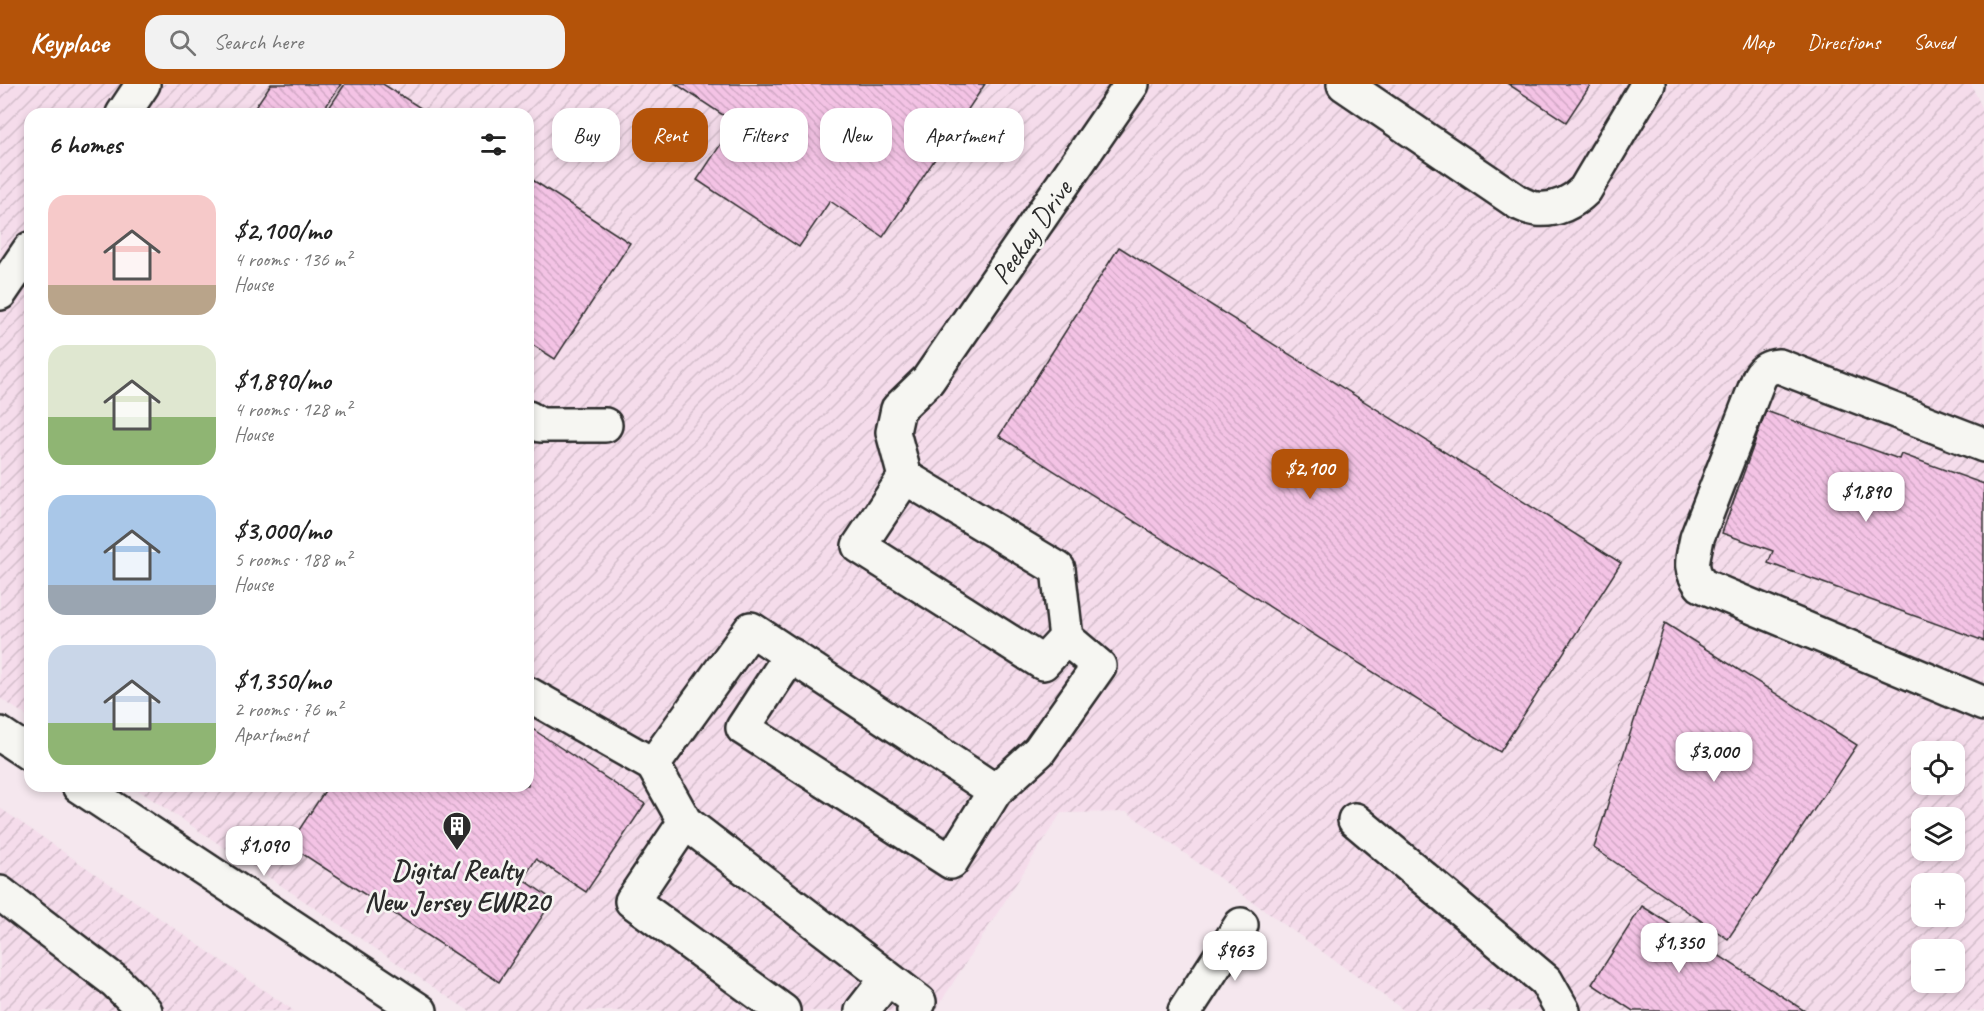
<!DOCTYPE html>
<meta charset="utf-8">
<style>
body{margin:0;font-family:Caveat,sans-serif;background:#f2f2f2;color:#222;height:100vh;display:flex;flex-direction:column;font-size:22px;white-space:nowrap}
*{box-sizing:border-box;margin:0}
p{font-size:20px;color:#767676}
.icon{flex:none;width:33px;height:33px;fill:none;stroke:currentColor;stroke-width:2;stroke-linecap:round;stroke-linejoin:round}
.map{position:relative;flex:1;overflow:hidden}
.side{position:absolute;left:24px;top:24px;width:510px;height:684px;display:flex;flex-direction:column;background:#fff;border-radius:18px;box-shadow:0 3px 9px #0003}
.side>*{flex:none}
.guide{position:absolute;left:552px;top:24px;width:570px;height:54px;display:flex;gap:12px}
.controls{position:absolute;left:1911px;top:657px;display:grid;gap:12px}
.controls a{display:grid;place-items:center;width:54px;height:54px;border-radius:12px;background:#fff;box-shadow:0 3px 9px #0003;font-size:30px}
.price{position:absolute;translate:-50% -51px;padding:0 14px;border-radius:12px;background:#fff;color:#222;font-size:20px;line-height:39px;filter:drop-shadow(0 2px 3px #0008)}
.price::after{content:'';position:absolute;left:50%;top:36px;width:18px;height:14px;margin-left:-9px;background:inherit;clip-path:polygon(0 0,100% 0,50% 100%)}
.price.selected{background:#b45309;color:#fff}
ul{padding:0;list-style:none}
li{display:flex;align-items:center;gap:18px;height:150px;padding:0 24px}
li span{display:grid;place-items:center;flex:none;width:168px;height:120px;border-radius:18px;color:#555}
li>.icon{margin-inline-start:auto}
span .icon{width:72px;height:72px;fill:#fffc;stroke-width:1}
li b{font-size:26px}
h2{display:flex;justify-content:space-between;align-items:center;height:72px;padding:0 24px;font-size:26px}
.pill{padding:0 21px;border-radius:18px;background:#fff;box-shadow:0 3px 9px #0003;font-size:21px;line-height:54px}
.pill.selected{background:#b45309;color:#fff}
header{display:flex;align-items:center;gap:36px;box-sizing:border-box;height:84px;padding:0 30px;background:#b45309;color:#fff}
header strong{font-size:28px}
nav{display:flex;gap:33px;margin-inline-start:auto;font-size:21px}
.search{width:420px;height:54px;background:#f2f2f2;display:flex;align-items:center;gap:15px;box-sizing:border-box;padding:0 21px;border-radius:18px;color:#767676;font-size:22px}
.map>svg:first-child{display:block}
</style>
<header>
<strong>Keyplace</strong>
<div class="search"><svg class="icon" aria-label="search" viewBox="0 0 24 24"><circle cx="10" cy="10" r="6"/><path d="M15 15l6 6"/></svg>Search here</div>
<nav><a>Map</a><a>Directions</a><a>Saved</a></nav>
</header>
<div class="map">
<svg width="1984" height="927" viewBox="0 0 1984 927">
<defs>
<pattern id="industrial-furrows" width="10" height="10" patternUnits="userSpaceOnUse" patternTransform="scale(1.5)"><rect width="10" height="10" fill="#f5dceb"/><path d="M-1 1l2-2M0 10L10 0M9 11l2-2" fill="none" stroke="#d2bdca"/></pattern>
<pattern id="building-back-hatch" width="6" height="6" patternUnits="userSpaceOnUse" patternTransform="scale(1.5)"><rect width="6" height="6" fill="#f4c3e5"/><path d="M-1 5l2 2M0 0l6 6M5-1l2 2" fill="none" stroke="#d1a8c5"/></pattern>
</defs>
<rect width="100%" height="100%" fill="#f5e7ee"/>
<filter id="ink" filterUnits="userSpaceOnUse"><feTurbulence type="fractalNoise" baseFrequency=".0167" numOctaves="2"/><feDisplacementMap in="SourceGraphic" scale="12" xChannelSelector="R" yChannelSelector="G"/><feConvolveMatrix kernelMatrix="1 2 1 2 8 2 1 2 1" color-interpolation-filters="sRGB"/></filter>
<g filter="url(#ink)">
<path fill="url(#industrial-furrows)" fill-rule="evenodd" d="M0 0H1971L1984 28V927H1405L1127 728 1061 729 935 927H469L132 702H528V30H30V634L0 614ZM1922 668H1954V700H1922ZM1922 734H1954V766H1922ZM1922 800H1954V832H1922ZM1922 866H1954V898H1922Z
M0 724 294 927H0Z"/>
<path fill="url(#building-back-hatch)" stroke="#2b2b2b" stroke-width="1.5" d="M271 0H341L321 30H262L254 25Z
M345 0H383L430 30H325Z
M676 0H985L883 153 830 117 799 163 697 96 735 39Z
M1508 0H1591L1566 38Z
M528 93 630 159 555 275 528 258Z
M1119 163 1621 479 1500 668 999 352Z
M1766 327 1899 375 1901 370 1984 400V557L1768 479 1773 467 1722 449Z
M1665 539 1857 661 1728 855 1594 764Z
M528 642 645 720 586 808 536 775 523 795 553 816 499 898 289 761 328 702H528Z
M1642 822 1805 927H1633L1592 900Z"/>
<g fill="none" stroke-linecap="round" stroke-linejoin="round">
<g stroke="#2b2b2b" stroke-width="38">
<path id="minor" d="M1344 0 1519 119C1524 121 1531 125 1537 125 1556 127 1573 118 1585 106L1648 0
M123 30 143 0
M0 209 30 165
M528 334 540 341H605
M1984 361 1779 282C1769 283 1764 285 1759 294L1697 454C1693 476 1688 482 1701 501L1984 620
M905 393 893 348 898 325 928 296 1132 0
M791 571 743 644 951 778 995 707 751 545 653 681 685 738 919 918 914 927
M528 610 653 681
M0 650 30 670
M79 702 420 927
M995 707 1039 667 1099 582 1066 554 1058 485 905 393 859 462 1043 579 1066 554
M1355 736 1546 897 1563 927
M685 738 632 817 783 927
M0 809 116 898 145 927
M862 927 887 895
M1185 927 1241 841"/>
</g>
<use href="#minor" stroke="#f6f6f2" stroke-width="33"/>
</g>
</g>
<defs>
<g id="building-pin" transform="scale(1.5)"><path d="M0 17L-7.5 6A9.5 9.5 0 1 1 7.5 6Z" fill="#2b2b2b" stroke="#f6f6f2"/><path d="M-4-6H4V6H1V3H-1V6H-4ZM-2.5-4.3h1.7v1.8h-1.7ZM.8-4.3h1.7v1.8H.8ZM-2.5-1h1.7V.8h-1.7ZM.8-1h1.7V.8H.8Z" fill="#fff"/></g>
</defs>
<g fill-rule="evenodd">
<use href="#building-pin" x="457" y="742"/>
</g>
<g text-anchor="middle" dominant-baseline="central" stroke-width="5" stroke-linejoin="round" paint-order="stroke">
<g font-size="28" fill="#2b2b2b" stroke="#f6f6f2">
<text transform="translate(1031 148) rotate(-55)">Peekay Drive</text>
</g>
<g font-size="28" font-weight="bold" fill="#2b2b2b" stroke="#f6f6f2">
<text x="457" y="785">Digital Realty<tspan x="457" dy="32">New Jersey EWR20</tspan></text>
</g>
</g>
</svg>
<div class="controls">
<a><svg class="icon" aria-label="locate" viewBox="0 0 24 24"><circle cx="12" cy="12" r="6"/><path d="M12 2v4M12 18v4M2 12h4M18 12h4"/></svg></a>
<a><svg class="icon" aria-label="layers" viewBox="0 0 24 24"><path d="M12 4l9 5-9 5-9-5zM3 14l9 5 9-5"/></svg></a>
<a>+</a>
<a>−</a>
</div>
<b class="price selected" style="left:1310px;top:416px">$2,100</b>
<b class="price" style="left:1866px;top:439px">$1,890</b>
<b class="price" style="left:1714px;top:699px">$3,000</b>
<b class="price" style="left:264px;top:793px">$1,090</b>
<b class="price" style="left:1679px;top:890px">$1,350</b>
<b class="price" style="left:1235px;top:898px">$963</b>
<div class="guide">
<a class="pill">Buy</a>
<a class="pill selected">Rent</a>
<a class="pill">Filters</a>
<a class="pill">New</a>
<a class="pill">Apartment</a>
</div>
<section class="side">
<h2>6 homes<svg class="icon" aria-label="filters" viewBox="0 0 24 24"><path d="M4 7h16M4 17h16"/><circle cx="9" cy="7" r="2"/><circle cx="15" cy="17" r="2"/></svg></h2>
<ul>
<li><span style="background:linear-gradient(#f6c9c9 75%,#b9a48a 0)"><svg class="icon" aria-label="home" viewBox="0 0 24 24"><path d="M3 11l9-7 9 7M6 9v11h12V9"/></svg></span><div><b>$2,100/mo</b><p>4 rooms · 136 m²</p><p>House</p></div></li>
<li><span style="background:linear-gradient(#dfe7d0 60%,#8fb573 0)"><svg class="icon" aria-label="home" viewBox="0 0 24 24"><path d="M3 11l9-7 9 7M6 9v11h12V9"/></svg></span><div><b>$1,890/mo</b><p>4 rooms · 128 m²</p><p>House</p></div></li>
<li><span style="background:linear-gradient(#a9c7e8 75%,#9aa5b1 0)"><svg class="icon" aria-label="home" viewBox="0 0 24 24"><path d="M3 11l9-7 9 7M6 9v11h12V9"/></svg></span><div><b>$3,000/mo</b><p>5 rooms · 188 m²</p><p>House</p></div></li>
<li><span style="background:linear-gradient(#c9d6e8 65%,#8fb573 0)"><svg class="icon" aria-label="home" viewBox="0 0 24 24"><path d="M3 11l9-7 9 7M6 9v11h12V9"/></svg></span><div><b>$1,350/mo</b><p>2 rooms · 76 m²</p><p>Apartment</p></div></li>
</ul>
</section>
</div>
